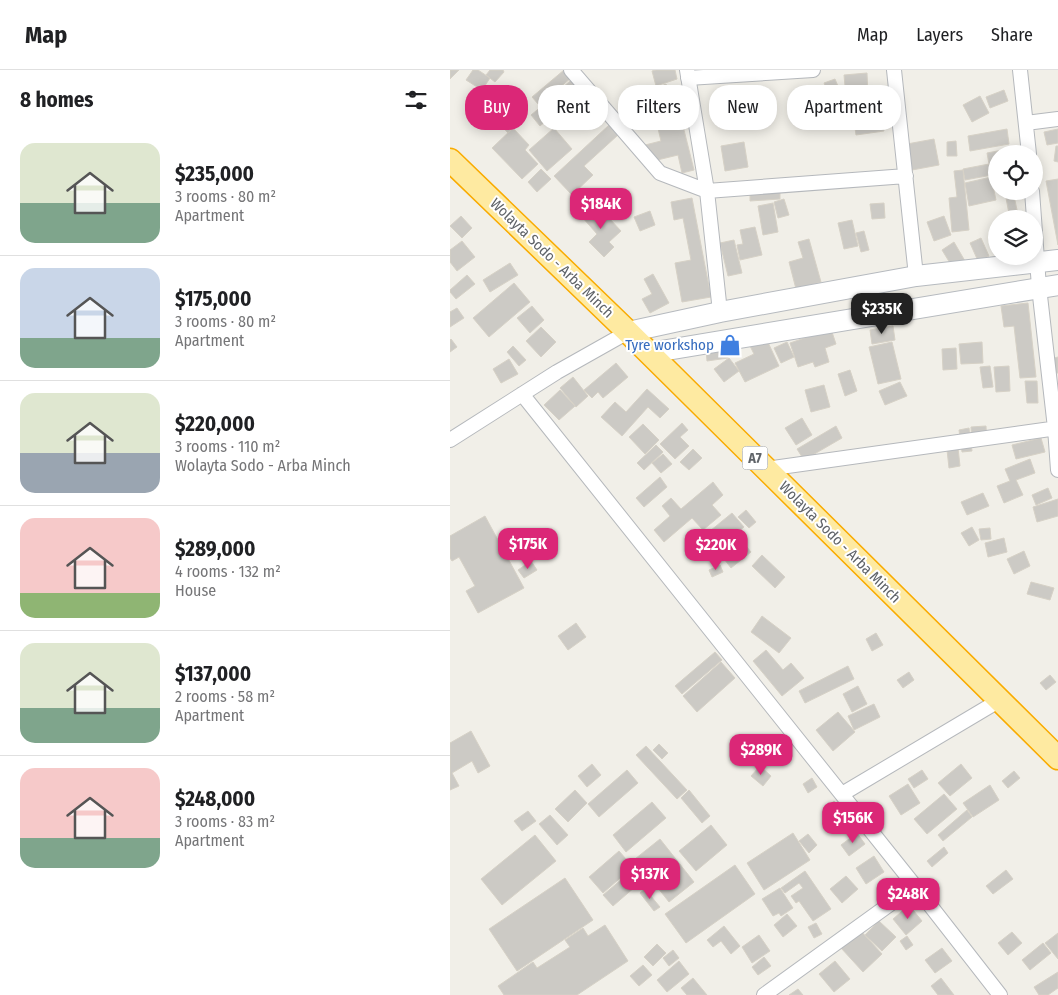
<!DOCTYPE html>
<meta charset="utf-8">
<style>
body{margin:0;font-family:"Fira Sans Condensed",sans-serif;background:#f2f2f2;color:#202124;height:100vh;display:flex;flex-direction:column;font-size:19px;white-space:nowrap}
*{box-sizing:border-box;margin:0}
p{font-size:16px;color:#757577}
.icon{flex:none;width:28px;height:28px;fill:none;stroke:currentColor;stroke-width:2;stroke-linecap:round;stroke-linejoin:round}
.map{position:relative;flex:1;overflow:hidden}
.details{display:flex;flex-direction:column;background:#fff;width:450px}
.details>*{flex:none}
.banner{position:absolute;left:15px;top:15px;width:475px;height:45px;display:flex;gap:10px}
.fabs{position:absolute;left:538px;top:75px;display:grid;gap:10px}
.fabs a{display:grid;place-items:center;width:55px;height:55px;border-radius:50%;background:#fff;box-shadow:0 2px 12px #0003;font-size:25px}
.price{position:absolute;translate:-50% -42px;padding:0 11px;border-radius:10px;background:#db2777;color:#fff;font-size:16px;line-height:32px;filter:drop-shadow(0 1px 2px #0008)}
.price::after{content:'';position:absolute;left:50%;top:30px;width:15px;height:11px;margin-left:-8px;background:inherit;clip-path:polygon(0 0,100% 0,50% 100%)}
.price.on{background:#222;color:#fff}
ul{padding:0;list-style:none}
li{display:flex;align-items:center;gap:15px;height:125px;padding:0 20px}
li+li{border-top:1px solid #e0e0e0}
li span{display:grid;place-items:center;flex:none;width:140px;height:100px;border-radius:15px;color:#555}
li>.icon{margin-inline-start:auto}
span .icon{width:60px;height:60px;fill:#fffc;stroke-width:1}
li b{font-size:21px}
h2{display:flex;justify-content:space-between;align-items:center;height:60px;padding:0 20px;font-size:21px}
.chip{padding:0 18px;border-radius:20px;background:#fff;box-shadow:0 2px 12px #0003;font-size:18px;line-height:45px}
.chip.on{background:#db2777;color:#fff}
header{display:flex;align-items:center;gap:30px;box-sizing:border-box;height:70px;padding:0 25px;background:#fff;border-bottom:1px solid #e0e0e0}
header strong{font-size:24px}
nav{display:flex;gap:28px;margin-inline-start:auto;font-size:18px}
main{display:flex;flex:1;min-height:0}
.map>svg:first-child{display:block}
</style>
<header>
<strong>Map</strong>
<nav><a>Map</a><a>Layers</a><a>Share</a></nav>
</header>
<main>
<section class="details">
<h2>8 homes<svg class="icon" aria-label="filters" viewBox="0 0 24 24"><path d="M4 7h16M4 17h16"/><circle cx="9" cy="7" r="2"/><circle cx="15" cy="17" r="2"/></svg></h2>
<ul>
<li><span style="background:linear-gradient(#dfe7d0 60%,#7fa58c 0)"><svg class="icon" aria-label="home" viewBox="0 0 24 24"><path d="M3 11l9-7 9 7M6 9v11h12V9"/></svg></span><div><b>$235,000</b><p>3 rooms · 80 m²</p><p>Apartment</p></div></li>
<li><span style="background:linear-gradient(#c9d6e8 70%,#7fa58c 0)"><svg class="icon" aria-label="home" viewBox="0 0 24 24"><path d="M3 11l9-7 9 7M6 9v11h12V9"/></svg></span><div><b>$175,000</b><p>3 rooms · 80 m²</p><p>Apartment</p></div></li>
<li><span style="background:linear-gradient(#dfe7d0 60%,#9aa5b1 0)"><svg class="icon" aria-label="home" viewBox="0 0 24 24"><path d="M3 11l9-7 9 7M6 9v11h12V9"/></svg></span><div><b>$220,000</b><p>3 rooms · 110 m²</p><p>Wolayta Sodo - Arba Minch</p></div></li>
<li><span style="background:linear-gradient(#f6c9c9 75%,#8fb573 0)"><svg class="icon" aria-label="home" viewBox="0 0 24 24"><path d="M3 11l9-7 9 7M6 9v11h12V9"/></svg></span><div><b>$289,000</b><p>4 rooms · 132 m²</p><p>House</p></div></li>
<li><span style="background:linear-gradient(#dfe7d0 65%,#7fa58c 0)"><svg class="icon" aria-label="home" viewBox="0 0 24 24"><path d="M3 11l9-7 9 7M6 9v11h12V9"/></svg></span><div><b>$137,000</b><p>2 rooms · 58 m²</p><p>Apartment</p></div></li>
<li><span style="background:linear-gradient(#f6c9c9 70%,#7fa58c 0)"><svg class="icon" aria-label="home" viewBox="0 0 24 24"><path d="M3 11l9-7 9 7M6 9v11h12V9"/></svg></span><div><b>$248,000</b><p>3 rooms · 83 m²</p><p>Apartment</p></div></li>
</ul>
</section>
<div class="map">
<svg width="608" height="925" viewBox="0 0 608 925">
<rect width="100%" height="100%" fill="#f1efe8"/>
<path fill="#cccac5" stroke="#d6d1c6" d="M0 0H9L0 9Z
M23 0H28L40 8 32 20 16 10Z
M40 0H53L54 2 45 12 36 5Z
M114 0 121 8 89 35 82 27Z
M206 0H225L227 9 206 16 202 1Z
M417 3 418 26 396 27 394 5Z
M385 9 390 21 379 25 374 13Z
M121 10 129 19 118 29 110 20Z
M216 14 225 36 206 44 197 22Z
M47 16 58 27 51 33 41 22Z
M554 20 558 31 540 38 536 27Z
M104 26 113 37 90 56 81 45Z
M530 26 539 43 522 52 513 35Z
M192 29 199 46 189 50 182 34Z
M60 30 76 46 58 63 42 46Z
M288 33 291 54 269 57 266 37Z
M229 40 244 100 232 103 228 85 199 92 195 75 211 71 205 46Z
M432 46 434 61 406 65 404 51Z
M159 55 168 65 134 96 143 105 122 125 104 106Z
M63 58 79 75 75 80 88 94 72 109 42 78Z
M104 58 122 79 97 101 79 80Z
M557 59 559 74 520 81 518 66Z
M608 59V73L597 75 594 62Z
M484 69 489 95 462 100 457 74Z
M506 71 507 86H497V72Z
M294 72 298 97 275 101 271 76Z
M606 76H608V92L604 91Z
M563 78 564 84H546V116H544L542 105 515 110 513 99 539 94 537 83Z
M91 99 101 109 87 122 78 112Z
M513 100 519 160 502 162 499 128 507 127 504 101Z
M541 107 546 130 519 136 515 113Z
M608 109V175L596 111Z
M165 119 176 130 160 146 149 134Z
M330 122V129L300 131V124Z
M564 126 569 149H560L556 128Z
M242 128 261 227 232 232 225 193 241 190 233 148 224 150 221 132Z
M334 129 339 145 328 148 324 132Z
M323 133 328 162 313 165 308 136Z
M434 133 435 148 422 149 420 134Z
M146 134 171 161 159 172 164 177 154 187 139 172 147 164 132 147Z
M200 141 205 155 190 161 184 147Z
M11 146 22 158 12 168 0 156Z
M494 146 501 165 484 171 477 152Z
M402 150 408 176 394 179 388 153Z
M305 157 312 185 290 190 287 175 293 174 290 160Z
M414 161 419 180 411 182 406 163Z
M531 168 539 186 528 191 520 173Z
M359 169 371 212 346 219 339 192 353 188 348 172Z
M284 170 292 203 278 206 270 173Z
M12 171 25 187 7 201 0 192V180Z
M504 172 515 191 503 198 492 180Z
M60 193 68 205 40 222 33 210Z
M203 204 219 233 200 243 192 229 202 224 194 209Z
M17 205 25 214 6 229 0 222V220Z
M64 213 80 232 39 267 23 248Z
M578 233 586 307 570 308 564 256 554 257 551 236Z
M82 236 94 250 80 263 67 248Z
M7 238 14 248 0 257V242Z
M443 256 445 270 422 274 420 260Z
M91 257 106 272 91 287 76 271Z
M381 259 386 274 375 278 379 292 365 297 363 292 348 297 340 273Z
M316 268 329 296 295 312 285 293 304 284 300 276Z
M1 269 7 277 0 282V270Z
M337 272 344 287 331 293 324 278Z
M442 272 451 309 428 314 419 277Z
M532 272 533 293 511 294 509 274Z
M63 276 76 290 69 296 57 282Z
M277 277 278 288 257 291 256 280Z
M506 278 507 299 493 300 492 279Z
M608 287V303H605L604 288Z
M279 288 289 301 274 312 264 299Z
M59 289 68 304 51 313 43 299Z
M166 293 178 307 153 328 148 322 142 328 134 320Z
M540 296 543 317 533 318 530 297Z
M559 296 560 321 546 322 544 297Z
M400 300 407 321 395 326 388 304Z
M123 307 138 326 126 337 110 318Z
M575 311H587L588 333H577Z
M450 312 457 326 435 335 429 321Z
M374 315 380 337 361 342 355 320Z
M197 319 219 339 210 348 198 337 172 366 151 347 165 332 176 342Z
M110 320 125 336 109 350 94 335Z
M352 348 362 365 346 375 335 358Z
M232 353 238 360 230 367 239 376 225 389 210 374Z
M193 354 209 370 195 384 179 367Z
M386 356 392 368 354 390 347 379Z
M536 356 537 375H522L521 357Z
M519 358 522 381 512 382 509 360Z
M591 368 595 382 566 389 562 375Z
M206 375 213 382 194 400 187 393Z
M508 378 510 396 499 398 497 380Z
M243 379 252 388 239 400 230 392Z
M213 384 222 394 211 403 202 393Z
M580 389 585 403 566 410 573 425 554 433 547 416 560 411 555 399Z
M210 407 217 417 194 437 186 428Z
M263 412 273 425 262 435 271 445 253 460 242 448 214 472 204 460 220 446 212 436 221 428 231 439Z
M598 418 602 428 586 435 582 425Z
M533 423 539 436 517 445 511 432Z
M608 429V446L587 452 583 437Z
M296 440 306 452 299 458 288 447Z
M282 443 294 457 271 475 260 461Z
M35 446 74 518 28 543 16 521 25 516 9 487 2 491 0 488V466Z
M522 457 529 470 519 476 511 463Z
M540 458 541 469 531 470 529 459Z
M287 465 301 482 281 498 268 481Z
M554 468 557 482 538 487 535 473Z
M259 469 267 478 257 487 249 478Z
M574 481 580 496 564 504 557 489Z
M312 485 335 507 325 518 302 496Z
M81 491 87 500 74 508 68 500Z
M270 495 273 502 262 507 259 500Z
M581 512 604 518 600 530 577 524Z
M312 546 341 568 329 583 301 562Z
M126 553 136 567 118 580 108 566Z
M426 563 433 575 422 581 416 569Z
M316 580 333 600 341 593 354 608 332 626 303 591Z
M265 582 272 590 232 624 225 616Z
M271 592 285 608 247 642 233 626Z
M398 596 404 609 355 633 349 621Z
M459 602 464 610 453 618 447 610Z
M600 605 606 612 596 620 590 613Z
M408 616 417 634 402 642 393 624Z
M424 634 430 647 404 660 398 646Z
M388 642 405 662 383 681 366 660Z
M21 661 40 696 28 703 22 691 2 703 9 716 0 720V673Z
M209 674 218 683 212 689 203 680Z
M196 676 237 720 227 729 186 685Z
M142 694 151 705 137 717 128 706Z
M511 694 522 708 500 726 488 713Z
M310 696 321 706 313 716 301 706Z
M177 700 188 713 149 747 138 734Z
M472 700 478 709 464 718 458 709Z
M564 701 570 708 558 718 552 711Z
M362 708 367 717 358 723 353 714Z
M458 714 470 733 451 745 439 726Z
M540 715 549 730 523 747 513 733Z
M125 720 137 733 118 752 105 739Z
M239 720 260 746 252 753 231 728Z
M494 724 507 739 477 764 464 749Z
M384 731 393 741 382 750 374 740Z
M202 732 216 748 176 782 163 765Z
M517 740 522 747 493 771 488 765Z
M78 741 86 751 72 761 64 751Z
M100 745 118 765 107 775 89 754Z
M261 755 277 775 246 801 229 781Z
M343 763 360 790 314 820 297 793Z
M407 763 415 774 399 786 391 775Z
M358 764 367 775 359 783 349 771Z
M85 765 106 791 52 835 31 809Z
M210 769 244 812 219 832 185 789Z
M494 777 498 783 482 797 477 791Z
M169 781 183 797 153 823 139 807Z
M424 786 434 802 416 814 406 798Z
M285 795 305 824 236 873 215 844Z
M184 799 193 810 163 836 153 825Z
M556 800 563 809 543 824 536 816Z
M355 801 381 839 363 851 349 831 346 833 341 826 353 818 349 813 335 823 331 818Z
M396 806 408 819 392 833 380 819Z
M115 808 143 850 67 901 39 859Z
M330 818 343 838 331 846 329 843 323 846 312 829Z
M195 819 210 837 204 841 190 823Z
M459 835 472 851 456 865 443 849Z
M337 844 347 856 333 867 324 855Z
M429 851 446 867 432 881 415 865Z
M366 853 372 864 364 868 358 857Z
M155 855 178 891 127 925H54L48 916 83 892 87 898 120 877 115 870 133 858 138 866Z
M274 856 290 876 281 884 271 871 263 877 257 870Z
M410 860 432 884 413 902 391 878Z
M562 862 572 873 558 885 548 873Z
M608 863V889L595 873Z
M309 865 320 881 302 893 292 877Z
M457 866 463 875 456 880 450 871Z
M593 873 601 883 580 900 572 890Z
M207 874 216 883 203 896 194 887Z
M492 878 502 891 485 903 475 890Z
M223 880 229 888 219 896 213 888Z
M314 887 321 896 308 905 302 897Z
M229 891 239 904 217 922 207 910Z
M385 891 400 909 384 922 369 904Z
M193 895 202 905 189 916 180 906Z
M608 902V918L598 925H589L584 917Z
M243 908 257 925H237L231 918Z
M491 908 504 925H488L481 916Z
M348 919 353 925H339Z"/>
<g fill="none" stroke-linecap="round" stroke-linejoin="round">
<g stroke="#b5b8bc" stroke-width="16">
<path id="minor" d="M121 0 210 103 257 121 456 106
M237 0 257 121 270 242
M444 0 466 206
M570 0 579 84
M238 8 363 0
M576 53 608 49
M582 121 589 217 605 358 608 400
M72 324 465 816 550 925
M0 370 107 302 178 262
M316 399 608 358
M392 724 550 630
M314 925 465 816"/>
</g>
<g stroke="#b6babf" stroke-width="22">
<path id="secondary" d="M178 262 270 242 466 206 608 190
M199 283 608 215"/>
</g>
<g stroke="#f9ab00" stroke-width="25">
<path id="trunk" d="M0 90 178 262 608 688"/>
</g>
<use href="#minor" stroke="#fff" stroke-width="14"/>
<use href="#secondary" stroke="#fff" stroke-width="20"/>
<use href="#trunk" stroke="#feeaa1" stroke-width="22"/>
</g>
<defs>
<g id="shop-bare" transform="scale(1.725)"><path d="M-5-2.5h2.3a2.7 3.5 0 0 1 5.4 0H5L5.5 6h-11ZM-1.5-2.5h3a1.5 2.3 0 0 0-3 0Z" fill="#3f7fe0" stroke="#fff" stroke-width="2.5" paint-order="stroke"/></g>
</defs>
<g fill-rule="evenodd">
<use href="#shop-bare" x="280" y="275"/>
</g>
<g text-anchor="middle" dominant-baseline="central" stroke-width="4" stroke-linejoin="round" paint-order="stroke">
<rect fill="#fff" stroke="#8f9295" stroke-width="1" x="292.5" y="376.5" width="25" height="23" rx="4"/>
<g font-size="14" font-weight="bold" fill="#5f6368">
<text x="305" y="388">A7</text>
</g>
<g font-size="15" fill="#5f6368" stroke="#fff">
<text transform="translate(102 188) rotate(44)">Wolayta Sodo - Arba Minch</text>
<text transform="translate(390 472) rotate(45)">Wolayta Sodo - Arba Minch</text>
</g>
<g font-size="15" fill="#366cbe" stroke="#fff" text-anchor="end">
<text x="264" y="275">Tyre workshop</text>
</g>
</g>
</svg>
<div class="fabs">
<a><svg class="icon" aria-label="locate" viewBox="0 0 24 24"><circle cx="12" cy="12" r="6"/><path d="M12 2v4M12 18v4M2 12h4M18 12h4"/></svg></a>
<a><svg class="icon" aria-label="layers" viewBox="0 0 24 24"><path d="M12 4l9 5-9 5-9-5zM3 14l9 5 9-5"/></svg></a>
</div>
<b class="price" style="left:151px;top:160px">$184K</b>
<b class="price on" style="left:432px;top:265px">$235K</b>
<b class="price" style="left:78px;top:500px">$175K</b>
<b class="price" style="left:266px;top:501px">$220K</b>
<b class="price" style="left:311px;top:706px">$289K</b>
<b class="price" style="left:403px;top:774px">$156K</b>
<b class="price" style="left:200px;top:830px">$137K</b>
<b class="price" style="left:458px;top:850px">$248K</b>
<div class="banner">
<a class="chip on">Buy</a>
<a class="chip">Rent</a>
<a class="chip">Filters</a>
<a class="chip">New</a>
<a class="chip">Apartment</a>
</div>
</div>
</main>
